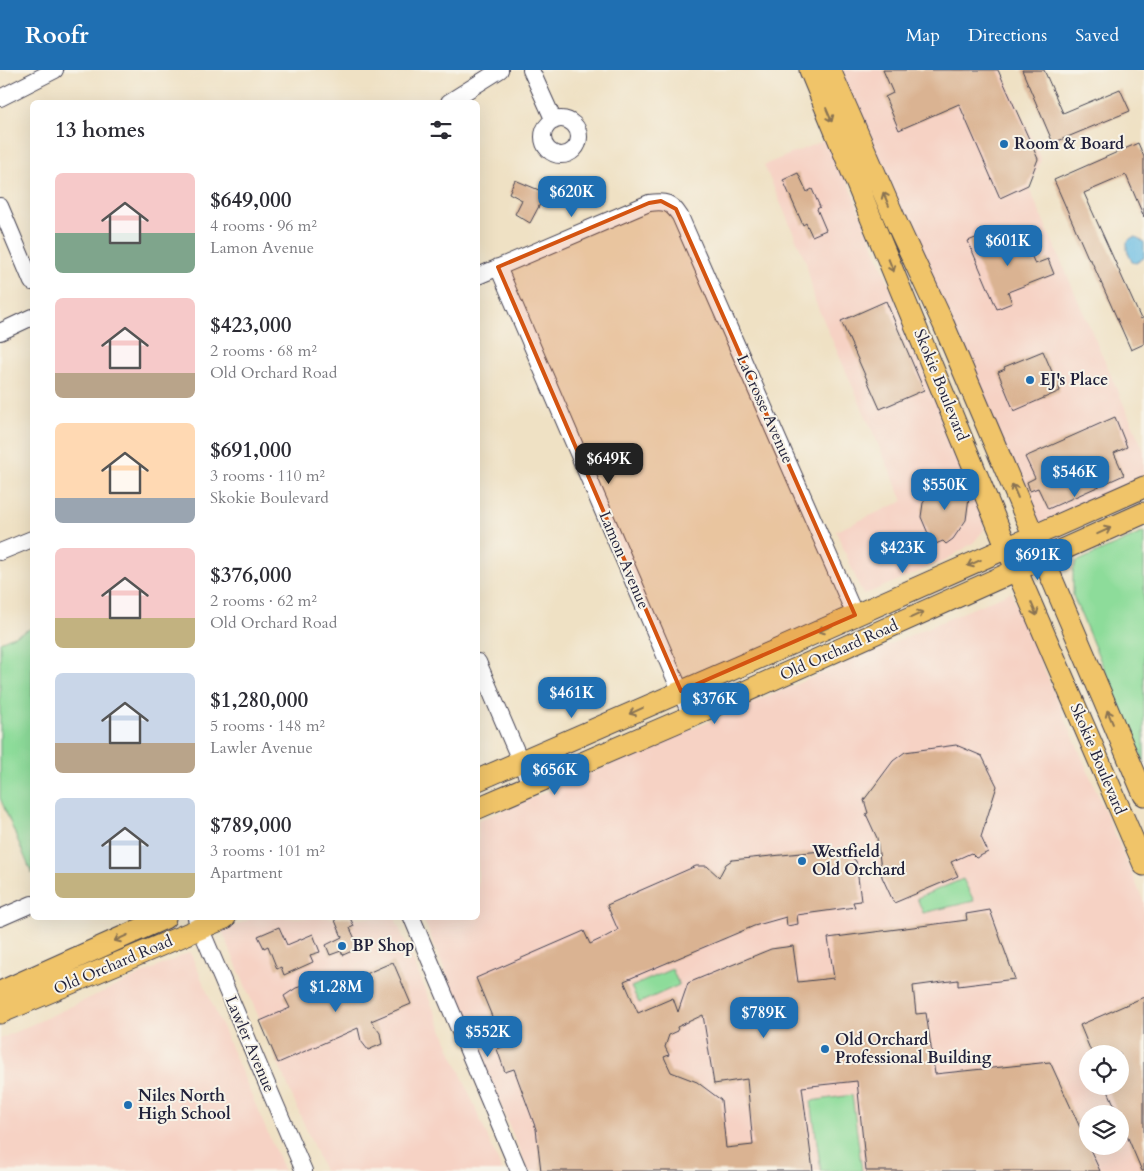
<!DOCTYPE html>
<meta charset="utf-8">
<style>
body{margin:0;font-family:Cardo,serif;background:#f7f7f7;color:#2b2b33;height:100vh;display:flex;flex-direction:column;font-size:19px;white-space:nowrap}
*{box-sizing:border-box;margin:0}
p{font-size:16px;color:#7c7c81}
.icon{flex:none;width:28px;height:28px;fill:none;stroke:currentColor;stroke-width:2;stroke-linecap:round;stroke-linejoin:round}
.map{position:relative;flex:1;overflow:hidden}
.details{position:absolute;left:30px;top:30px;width:450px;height:820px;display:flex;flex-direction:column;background:#fff;border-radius:8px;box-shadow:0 5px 20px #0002}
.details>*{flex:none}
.fabs{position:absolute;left:1079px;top:975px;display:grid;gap:10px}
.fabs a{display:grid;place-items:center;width:50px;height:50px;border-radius:50%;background:#fff;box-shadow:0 5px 20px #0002;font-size:25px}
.price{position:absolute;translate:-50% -42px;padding:0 11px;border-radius:10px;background:#1f6fb2;color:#fff;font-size:16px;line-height:32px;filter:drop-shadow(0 1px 2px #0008)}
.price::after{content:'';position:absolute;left:50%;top:30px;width:15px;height:11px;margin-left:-8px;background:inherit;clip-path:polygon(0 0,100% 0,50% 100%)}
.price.current{background:#222;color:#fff}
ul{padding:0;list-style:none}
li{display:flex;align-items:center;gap:15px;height:125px;padding:0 25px}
li span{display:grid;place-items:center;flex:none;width:140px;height:100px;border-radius:8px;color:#555}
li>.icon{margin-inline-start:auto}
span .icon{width:60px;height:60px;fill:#fffc;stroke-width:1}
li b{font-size:21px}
h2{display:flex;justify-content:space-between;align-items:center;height:60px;padding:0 25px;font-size:21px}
header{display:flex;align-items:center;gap:30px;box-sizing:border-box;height:70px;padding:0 25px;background:#1f6fb2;color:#fff}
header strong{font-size:24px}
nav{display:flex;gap:28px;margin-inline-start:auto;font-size:18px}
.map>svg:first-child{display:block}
</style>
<header>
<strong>Roofr</strong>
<nav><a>Map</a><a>Directions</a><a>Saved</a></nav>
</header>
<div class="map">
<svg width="1144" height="1101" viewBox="0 0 1144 1101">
<rect width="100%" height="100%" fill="#f7f3e8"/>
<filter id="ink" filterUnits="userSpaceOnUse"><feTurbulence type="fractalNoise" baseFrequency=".02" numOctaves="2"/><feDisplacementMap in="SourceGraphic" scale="10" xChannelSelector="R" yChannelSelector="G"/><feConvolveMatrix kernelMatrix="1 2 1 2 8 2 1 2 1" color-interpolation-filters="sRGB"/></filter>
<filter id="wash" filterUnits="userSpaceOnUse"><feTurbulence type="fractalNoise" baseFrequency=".0096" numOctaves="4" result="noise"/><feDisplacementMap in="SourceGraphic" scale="20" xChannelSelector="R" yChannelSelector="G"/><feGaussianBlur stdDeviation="1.12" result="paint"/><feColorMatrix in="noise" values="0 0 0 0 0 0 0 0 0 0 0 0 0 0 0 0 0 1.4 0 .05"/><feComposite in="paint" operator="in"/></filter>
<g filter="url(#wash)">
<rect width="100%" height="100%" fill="#efe1c4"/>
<path fill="#f6d2c4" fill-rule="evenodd" d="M838 0H1002L1041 90 1029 118 1144 381V409L1038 454Z
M830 68 984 447V460L973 473 944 491 863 525 836 461 903 431 815 231 806 192 764 95Z
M1011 522 1144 832V1101H528L423 848H478V751ZM1088 984H1120V1016H1088ZM1088 1044H1120V1076H1088Z
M253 848H395L502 1101H324L222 861Z
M190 882 284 1101H0V969Z"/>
<path fill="#8ddc9a" stroke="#587f6a" d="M1144 462V693L1073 526V501L1076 492Z
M32 558V804L0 728V572Z
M963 809 974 831 923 843 917 828Z
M672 899 679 915 639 933 631 917Z
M852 1025 862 1101H821L811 1031Z"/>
<path fill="#66bce3" stroke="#446f8f" d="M1135 167 1140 169 1144 173V188L1136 193 1132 192 1127 180V172L1131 168Z"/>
<g id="blocks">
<path fill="#dab392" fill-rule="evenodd" d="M883 0H998L1038 89 1028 115 1000 128 959 34 899 60 885 27 893 23Z
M1022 0H1044L1063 43 1120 19 1130 41 1053 73Z
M1138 73 1144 87V147L1126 105 1084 123 1141 249 1144 247V274L1131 280 1091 190H1089L1054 110Z
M798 103 807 122 812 119 820 137 817 139 826 160 812 166 806 153 803 155 783 110Z
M515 110 546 123 530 153 515 144 522 130 509 123Z
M1022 164 1035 194 1048 189 1054 204 1008 222 1012 233 997 239 968 171 983 165 988 178Z
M886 231 924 320 880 339 841 251Z
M1043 281 1053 304 1056 303 1061 316 1059 317 1060 321 1014 341 998 302 1005 299 1004 297Z
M1115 347 1127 377 1114 383 1124 405 1048 439 1038 418 1030 421 1027 412 1035 408 1025 387Z
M959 408 965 421 967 420 969 427 966 450 953 469 946 474 943 471 933 475 921 447 923 433 933 419Z
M956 675 982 686 997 716 981 767 988 782 976 788 971 783 951 792 958 806 894 833 882 807 877 768 866 744 868 743 864 730 893 691 905 682Z
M841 779 856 791 861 831 853 832 855 837 797 845 798 854 787 856 786 847 754 856 624 911 638 943 673 928 678 942 688 913 771 879 793 876 798 912 834 908 828 868 967 850 966 844 990 840 1015 909 958 916V910L913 916 916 944 926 943 935 1004 1050 992 1100 1101H866L857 1011 802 1017 813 1101H541L536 1059 514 999 505 1002 497 979 516 972 494 966 496 956 476 908 584 861 590 874 605 867 618 860 607 835 696 796H707L719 807 726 794 732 790ZM703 945 714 1014 747 1009 753 1075 726 1078 721 1030 697 1012 671 1002 664 987 669 985 665 977 669 965 678 961 677 957Z
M334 848H350L354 856 350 858 359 878 343 885 341 881 330 885 326 875 342 867Z
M279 857 287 875 313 864 320 882 310 885 313 892 284 905 281 897 277 899 268 876 264 878 258 866Z
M393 892 411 934 371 951 380 963 382 974 368 980 361 971 358 958 278 993 260 951 290 938 284 926 296 918 309 914 315 926Z
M1144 927V1101H1142L1120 1049V1044H1118L1106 1016H1120V984H1092L1080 955Z"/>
</g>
</g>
<g filter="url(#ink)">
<use href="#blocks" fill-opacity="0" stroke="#413f50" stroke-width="1"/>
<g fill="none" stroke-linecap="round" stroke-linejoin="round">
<g stroke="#413f50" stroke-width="18">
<path id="minor" d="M531 0 554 51
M0 28 55 0
M449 32 500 0
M543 67a18 18 0 1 1 36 0a18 18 0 1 1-36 0Z
M0 136 32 212
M498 197 691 646
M478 206 649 133C665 131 671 132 680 146L855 545
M0 262 32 247
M0 482 32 469
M478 592 531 716
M0 848 32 834
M196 848 304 1101
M412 848 519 1101"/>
</g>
<g stroke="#413f50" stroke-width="23">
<path id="major" d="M810 0 1007 478 1144 795
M830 0 898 156 943 253 1144 725
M478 710 786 576 1144 417
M478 738 691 646 1144 443
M0 922 165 848
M0 943 225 848"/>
</g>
<use href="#minor" stroke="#fff" stroke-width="16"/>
<use href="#major" stroke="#f0c469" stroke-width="21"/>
</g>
<defs><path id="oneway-shaft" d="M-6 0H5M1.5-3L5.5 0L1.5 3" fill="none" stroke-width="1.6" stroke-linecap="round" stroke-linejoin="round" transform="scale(1.25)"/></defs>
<g stroke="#897352">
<use href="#oneway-shaft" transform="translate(829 45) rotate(67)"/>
<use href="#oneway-shaft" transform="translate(886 129) rotate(-113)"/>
<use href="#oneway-shaft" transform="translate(891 195) rotate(68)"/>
<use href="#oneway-shaft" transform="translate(1015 421) rotate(-113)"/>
<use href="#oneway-shaft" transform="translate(1104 461) rotate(-25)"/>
<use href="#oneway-shaft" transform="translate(974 493) rotate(156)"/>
<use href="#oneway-shaft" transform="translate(1034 539) rotate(67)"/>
<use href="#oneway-shaft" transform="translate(917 545) rotate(-24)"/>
<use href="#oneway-shaft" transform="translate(825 559) rotate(156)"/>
<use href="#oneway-shaft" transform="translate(636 641) rotate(156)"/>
<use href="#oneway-shaft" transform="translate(1110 647) rotate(-113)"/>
<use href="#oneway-shaft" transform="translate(121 868) rotate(156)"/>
</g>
</g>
<path fill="#d45411" fill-opacity="0.2" stroke="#d45411" stroke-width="4" stroke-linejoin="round" d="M661 131 676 139 855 545 681 621 498 197 649 133Z"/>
<g fill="#1f6fb2" stroke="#f7f3e8" stroke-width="2">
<circle cx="1004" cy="74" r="5"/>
<circle cx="1030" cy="310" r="5"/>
<circle cx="802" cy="791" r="5"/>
<circle cx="342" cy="876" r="5"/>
<circle cx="825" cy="979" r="5"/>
<circle cx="128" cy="1035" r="5"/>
</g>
<g text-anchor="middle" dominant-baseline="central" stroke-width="4" stroke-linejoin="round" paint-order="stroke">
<g font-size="16" font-weight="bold" fill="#22223b" stroke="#f7f3e8" text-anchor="start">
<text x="1014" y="74">Room &amp; Board</text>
<text x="1040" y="310">EJ's Place</text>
<text x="812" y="782">Westfield<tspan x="812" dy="18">Old Orchard</tspan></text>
<text x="352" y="876">BP Shop</text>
<text x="835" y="970">Old Orchard<tspan x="835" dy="18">Professional Building</tspan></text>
<text x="138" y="1026">Niles North<tspan x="138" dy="18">High School</tspan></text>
</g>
<g font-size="16" fill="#22223b" stroke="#f7f3e8">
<text transform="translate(941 315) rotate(68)">Skokie Boulevard</text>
<text transform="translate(765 339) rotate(66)">LaCrosse Avenue</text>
<text transform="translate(624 490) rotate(67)">Lamon Avenue</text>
<text transform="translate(839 580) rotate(-24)">Old Orchard Road</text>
<text transform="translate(1098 689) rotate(67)">Skokie Boulevard</text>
<text transform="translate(113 895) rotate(-23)">Old Orchard Road</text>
<text transform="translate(250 974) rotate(67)">Lawler Avenue</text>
</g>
</g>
</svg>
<div class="fabs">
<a><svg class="icon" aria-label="locate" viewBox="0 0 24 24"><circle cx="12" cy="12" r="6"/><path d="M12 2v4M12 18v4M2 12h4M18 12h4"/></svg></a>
<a><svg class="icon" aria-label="layers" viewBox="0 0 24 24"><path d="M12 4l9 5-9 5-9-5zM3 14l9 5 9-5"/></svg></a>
</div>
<b class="price" style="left:572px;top:148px">$620K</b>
<b class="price" style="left:1008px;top:197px">$601K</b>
<b class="price current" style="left:609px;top:415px">$649K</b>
<b class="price" style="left:1075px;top:428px">$546K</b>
<b class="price" style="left:945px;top:441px">$550K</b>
<b class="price" style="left:903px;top:504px">$423K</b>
<b class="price" style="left:1038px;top:511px">$691K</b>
<b class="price" style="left:572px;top:649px">$461K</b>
<b class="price" style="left:715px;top:655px">$376K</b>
<b class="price" style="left:555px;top:726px">$656K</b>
<b class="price" style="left:336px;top:943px">$1.28M</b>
<b class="price" style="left:764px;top:969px">$789K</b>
<b class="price" style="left:488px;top:988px">$552K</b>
<section class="details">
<h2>13 homes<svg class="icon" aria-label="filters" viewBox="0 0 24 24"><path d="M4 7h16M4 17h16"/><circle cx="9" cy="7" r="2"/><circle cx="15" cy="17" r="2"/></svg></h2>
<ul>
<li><span style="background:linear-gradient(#f6c9c9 60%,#7fa58c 0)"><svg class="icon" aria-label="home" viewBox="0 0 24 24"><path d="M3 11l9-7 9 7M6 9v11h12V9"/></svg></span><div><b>$649,000</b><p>4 rooms · 96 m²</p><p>Lamon Avenue</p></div></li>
<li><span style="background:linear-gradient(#f6c9c9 75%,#b9a48a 0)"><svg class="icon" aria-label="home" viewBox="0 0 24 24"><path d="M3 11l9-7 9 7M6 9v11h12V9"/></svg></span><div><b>$423,000</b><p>2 rooms · 68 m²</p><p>Old Orchard Road</p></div></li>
<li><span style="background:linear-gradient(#ffd9b3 75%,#9aa5b1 0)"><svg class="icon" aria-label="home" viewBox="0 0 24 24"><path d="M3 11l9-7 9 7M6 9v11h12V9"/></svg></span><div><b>$691,000</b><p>3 rooms · 110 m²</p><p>Skokie Boulevard</p></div></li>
<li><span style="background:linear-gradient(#f6c9c9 70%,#c2b280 0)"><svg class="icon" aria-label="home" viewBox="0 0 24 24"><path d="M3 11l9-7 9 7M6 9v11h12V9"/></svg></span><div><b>$376,000</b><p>2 rooms · 62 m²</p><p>Old Orchard Road</p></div></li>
<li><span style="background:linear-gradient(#c9d6e8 70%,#b9a48a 0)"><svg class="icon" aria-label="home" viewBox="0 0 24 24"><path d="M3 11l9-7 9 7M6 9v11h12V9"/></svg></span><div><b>$1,280,000</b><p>5 rooms · 148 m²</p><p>Lawler Avenue</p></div></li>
<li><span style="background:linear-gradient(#c9d6e8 75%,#c2b280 0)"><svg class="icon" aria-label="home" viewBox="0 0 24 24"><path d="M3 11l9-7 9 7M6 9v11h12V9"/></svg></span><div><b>$789,000</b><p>3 rooms · 101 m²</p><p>Apartment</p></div></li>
</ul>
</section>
</div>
